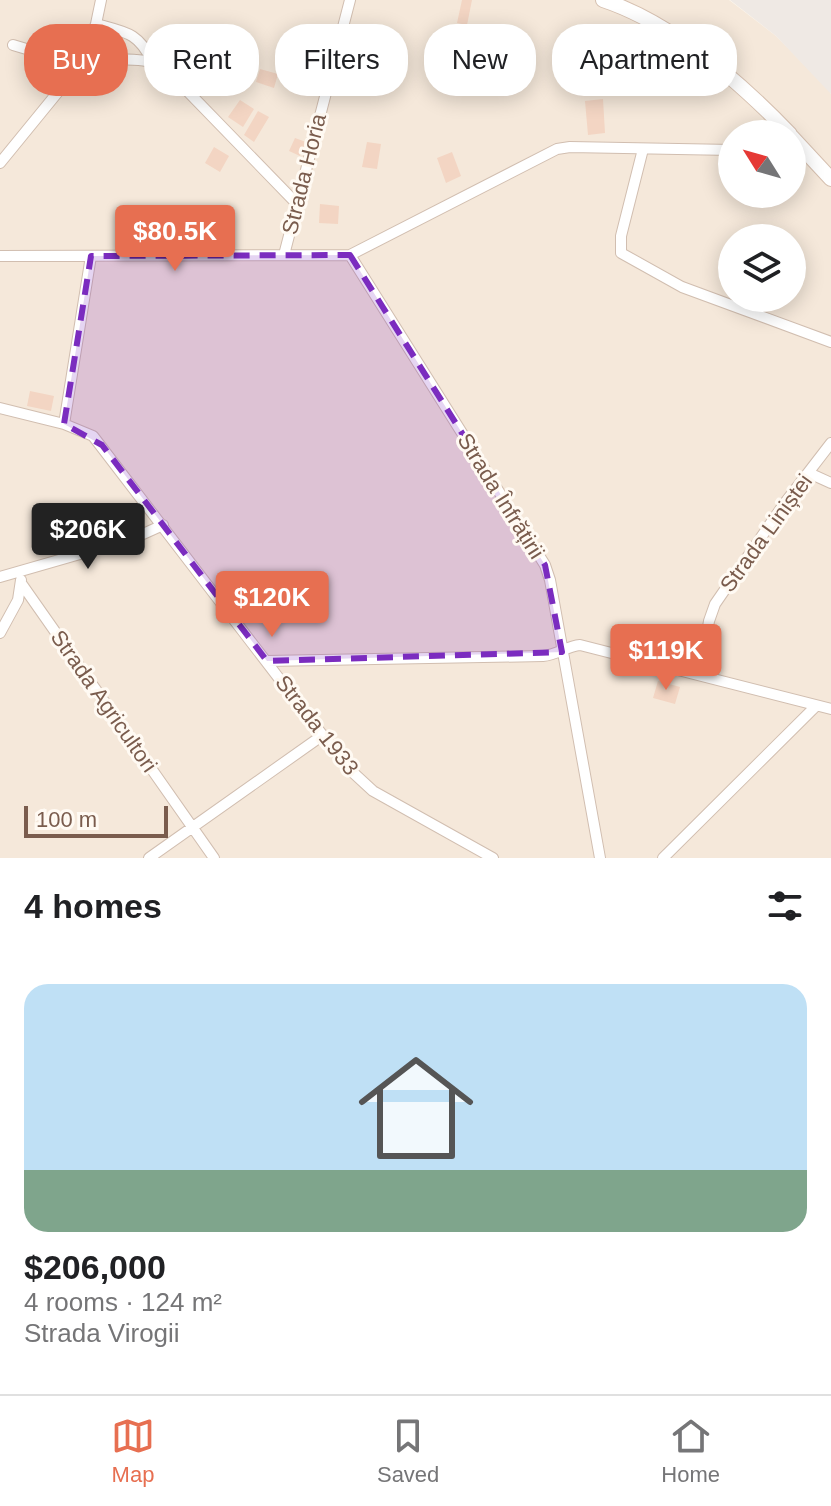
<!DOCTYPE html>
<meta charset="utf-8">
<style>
body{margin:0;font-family:Helvetica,sans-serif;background:#f2f2f2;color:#202124;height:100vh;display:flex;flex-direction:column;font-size:30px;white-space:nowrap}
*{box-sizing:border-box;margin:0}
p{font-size:26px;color:#757577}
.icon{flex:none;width:44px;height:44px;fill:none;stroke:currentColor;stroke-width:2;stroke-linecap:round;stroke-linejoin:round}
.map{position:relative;height:858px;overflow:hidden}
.sheet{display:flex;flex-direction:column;background:#fff;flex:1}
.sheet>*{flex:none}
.guide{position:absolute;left:24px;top:24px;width:784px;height:72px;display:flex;gap:16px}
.needle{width:52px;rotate:307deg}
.controls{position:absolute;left:718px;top:120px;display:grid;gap:16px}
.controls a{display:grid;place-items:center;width:88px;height:88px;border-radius:50%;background:#fff;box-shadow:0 4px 20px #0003;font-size:40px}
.scale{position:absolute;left:24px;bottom:20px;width:144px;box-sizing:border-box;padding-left:8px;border:4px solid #7a5c4d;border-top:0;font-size:22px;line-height:28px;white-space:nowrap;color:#7a5c4d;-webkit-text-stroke:6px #fffaf3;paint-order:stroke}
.price{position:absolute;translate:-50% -68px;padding:0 18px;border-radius:8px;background:#e76f51;color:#fff;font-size:26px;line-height:52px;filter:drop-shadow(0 2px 4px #0008)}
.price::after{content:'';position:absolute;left:50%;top:48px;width:24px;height:18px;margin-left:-12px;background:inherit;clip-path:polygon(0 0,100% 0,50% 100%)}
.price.current{background:#222;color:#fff}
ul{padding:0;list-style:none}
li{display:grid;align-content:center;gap:16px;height:424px;padding:0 24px}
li+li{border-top:2px solid #e0e0e0}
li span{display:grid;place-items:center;height:248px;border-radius:24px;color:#555}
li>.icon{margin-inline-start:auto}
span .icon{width:144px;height:144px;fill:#fffc;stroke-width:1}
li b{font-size:34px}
h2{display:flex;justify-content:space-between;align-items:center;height:96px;padding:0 24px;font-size:34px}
.tag{padding:0 28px;border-radius:32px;background:#fff;box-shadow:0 4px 20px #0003;font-size:28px;line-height:72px}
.tag.current{background:#e76f51;color:#fff}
.tabs{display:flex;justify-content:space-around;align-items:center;height:112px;border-top:2px solid #e0e0e0;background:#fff;font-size:22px;color:#757577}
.tabs a{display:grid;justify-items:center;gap:4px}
.tabs .current{color:#e76f51}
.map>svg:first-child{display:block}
</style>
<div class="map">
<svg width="831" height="858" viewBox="0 0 831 858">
<rect width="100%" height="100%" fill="#fdf6ec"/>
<path fill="#f5e8da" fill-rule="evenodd" d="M0 0H729L776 36 828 89 831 94V858H0ZM732 134H792V194H732ZM732 238H792V298H732Z"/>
<path fill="#efe9e4" d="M730 0H831V94L776 36Z"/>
<path fill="#f3d5c3" d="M462 0H472L467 25 457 23Z
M234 62 253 73 241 92 223 80Z
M260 69 278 74 274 88 256 82Z
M603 99 605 133 588 135 585 101Z
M240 100 254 109 243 127 228 117Z
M258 111 269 117 254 142 244 135Z
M295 138 306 142 300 156 289 151Z
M367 142 381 144 377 169 362 167Z
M214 147 229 156 220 172 205 163Z
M452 152 461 176 446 183 437 158Z
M320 204 339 206 338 224 319 223Z
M30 391 54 396 51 411 27 406Z
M658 681 680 687 675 704 653 698Z"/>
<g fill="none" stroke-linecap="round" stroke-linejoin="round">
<g stroke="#d1beb0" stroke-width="12">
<path id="street" d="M96 24C125 32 138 32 152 61
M13 45 80 65
M85 56C111 63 143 54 165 68L297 204
M643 149 621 236V253L682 287 831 342
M0 163 80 65 96 24 101 0
M284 255 350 0
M350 255 545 565 550 580 600 858
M0 256 350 255 557 149 570 147 732 150
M0 408 64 424 93 436 347 767 373 791 493 858
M64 424 91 256
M809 473 831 483
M0 577 132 539 163 525
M21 583 214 858
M0 633 18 600 21 580
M267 661 543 656C557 655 567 646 580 645L831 709
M700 675 709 621 715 604 784 504 831 443
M149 858 323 735
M663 858 816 706"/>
</g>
<g stroke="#d6c0b0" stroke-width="16">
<path id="secondary" d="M603 0C672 23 740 82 790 134
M792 137 831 179"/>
</g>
<use href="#street" stroke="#fff" stroke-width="10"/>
<use href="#secondary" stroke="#fff" stroke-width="14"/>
</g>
<path fill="#7b2cbf" fill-opacity="0.2" stroke="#7b2cbf" stroke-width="6" stroke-dasharray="16 10" stroke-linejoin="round" d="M350 255 545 565 562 652 267 661 102 445 64 424 91 256Z"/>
<g text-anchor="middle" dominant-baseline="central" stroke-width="6" stroke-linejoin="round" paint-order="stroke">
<g font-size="22" fill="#7a5c4d" stroke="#fffaf3">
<text transform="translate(304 174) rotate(-76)">Strada Horia</text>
<text transform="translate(501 496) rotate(58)">Strada Înfrățirii</text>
<text transform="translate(766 533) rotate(-54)">Strada Liniștei</text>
<text transform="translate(104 701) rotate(55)">Strada Agricultori</text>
<text transform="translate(317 725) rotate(52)">Strada 1933</text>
</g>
</g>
</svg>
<div class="controls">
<a><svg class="needle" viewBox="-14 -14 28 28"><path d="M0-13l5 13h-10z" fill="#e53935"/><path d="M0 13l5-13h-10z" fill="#757577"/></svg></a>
<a><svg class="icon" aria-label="layers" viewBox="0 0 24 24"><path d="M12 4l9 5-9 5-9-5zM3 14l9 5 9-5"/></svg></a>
</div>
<div class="scale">100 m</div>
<b class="price" style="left:175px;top:273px">$80.5K</b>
<b class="price current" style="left:88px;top:571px">$206K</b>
<b class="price" style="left:272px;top:639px">$120K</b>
<b class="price" style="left:666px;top:692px">$119K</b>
<div class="guide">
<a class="tag current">Buy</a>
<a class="tag">Rent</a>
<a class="tag">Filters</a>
<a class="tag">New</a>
<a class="tag">Apartment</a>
</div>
</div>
<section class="sheet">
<h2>4 homes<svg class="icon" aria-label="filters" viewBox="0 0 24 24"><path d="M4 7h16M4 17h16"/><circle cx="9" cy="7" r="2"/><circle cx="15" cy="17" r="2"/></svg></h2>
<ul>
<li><span style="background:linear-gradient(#bfe0f5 75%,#7fa58c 0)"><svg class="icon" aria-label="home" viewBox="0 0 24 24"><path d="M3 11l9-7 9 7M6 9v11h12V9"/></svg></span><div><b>$206,000</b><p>4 rooms · 124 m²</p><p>Strada Virogii</p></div></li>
</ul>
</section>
<nav class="tabs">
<a class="current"><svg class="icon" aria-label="map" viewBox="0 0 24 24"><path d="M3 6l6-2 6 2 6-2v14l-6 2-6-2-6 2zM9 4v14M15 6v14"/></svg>Map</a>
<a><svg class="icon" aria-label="saved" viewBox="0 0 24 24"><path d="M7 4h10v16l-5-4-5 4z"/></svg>Saved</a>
<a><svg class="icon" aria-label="home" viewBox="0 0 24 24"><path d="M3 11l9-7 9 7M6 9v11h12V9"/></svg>Home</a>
</nav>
